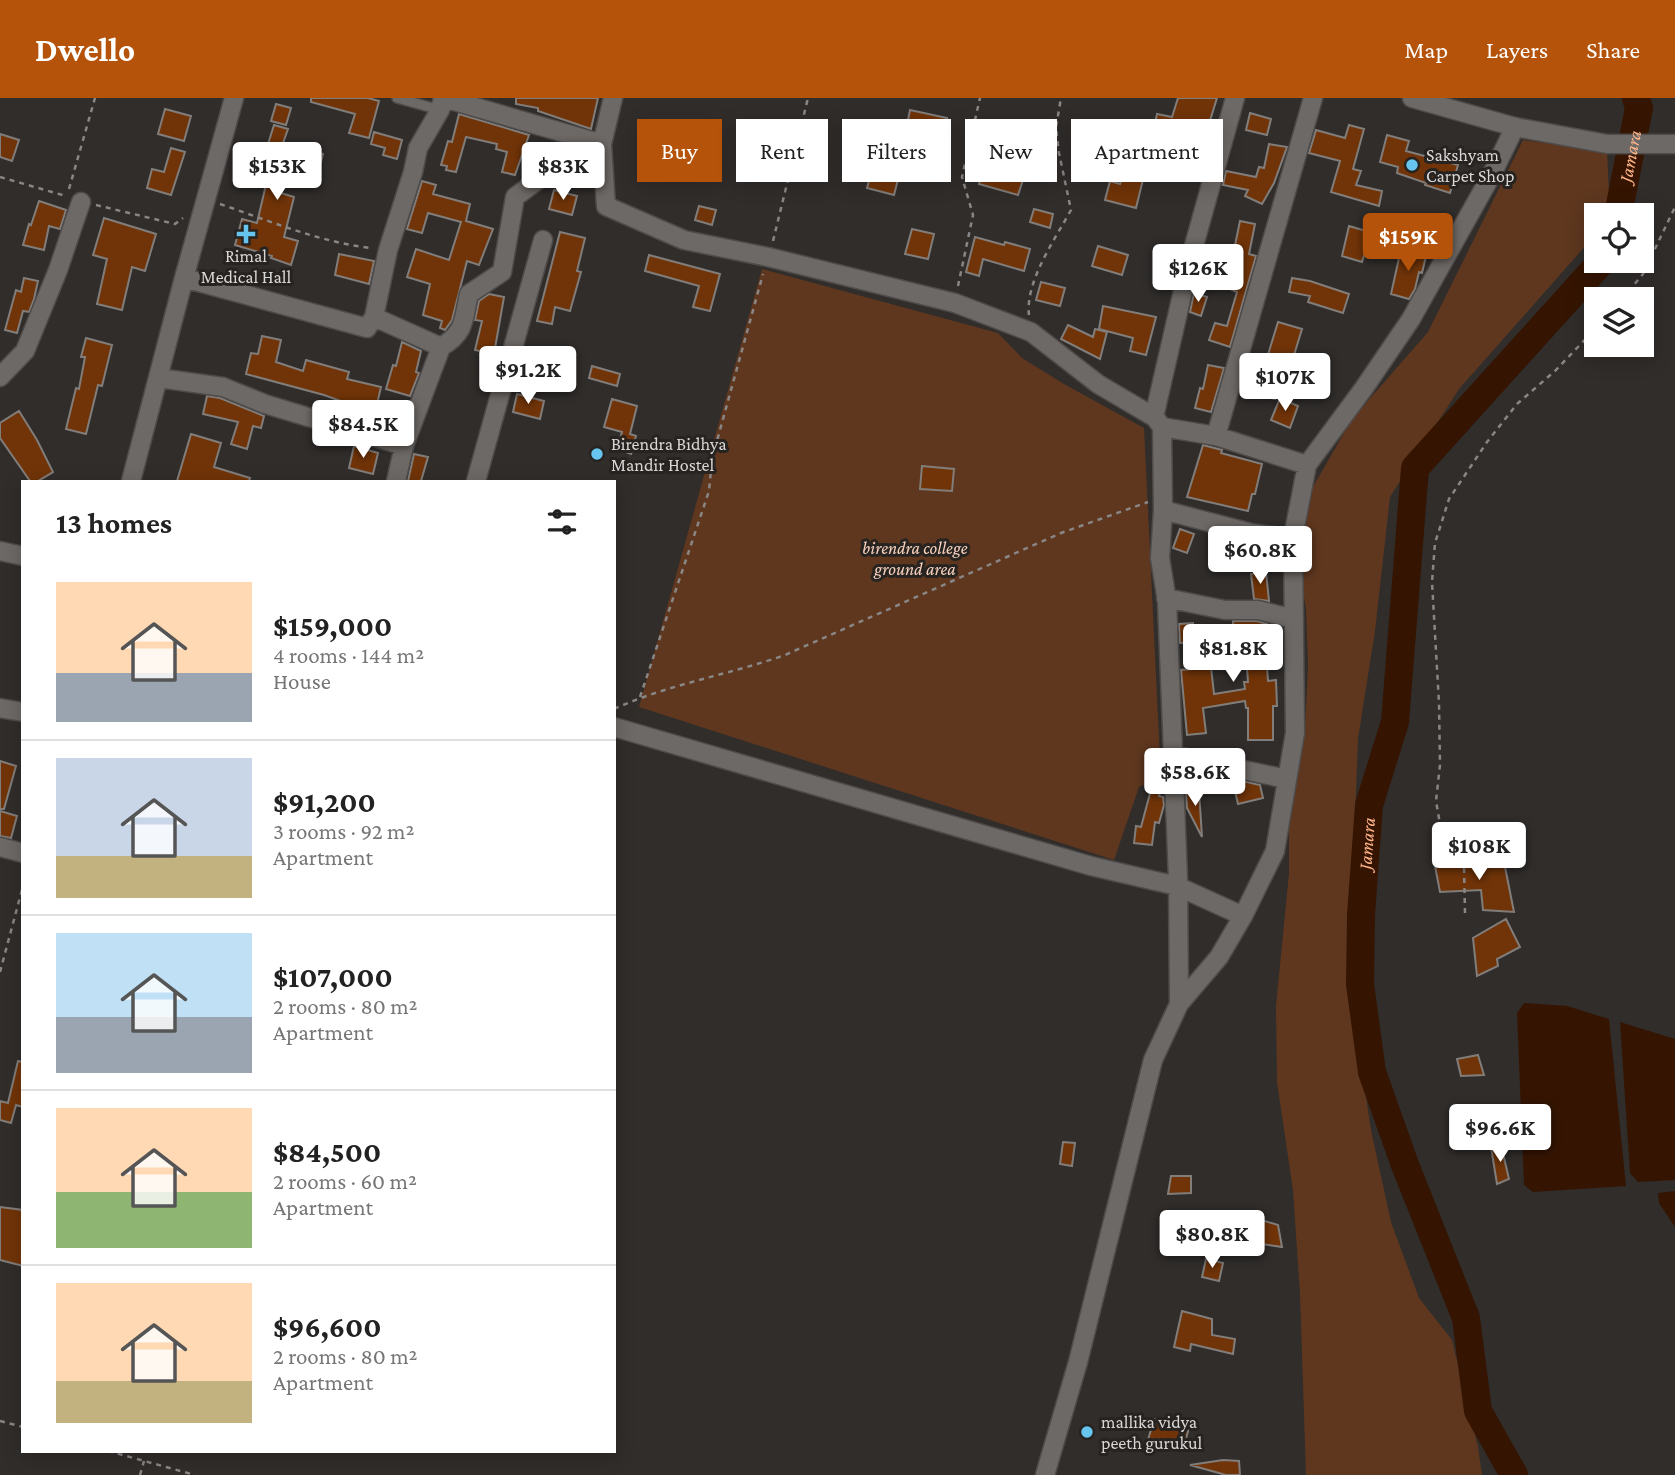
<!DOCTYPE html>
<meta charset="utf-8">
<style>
body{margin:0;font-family:"Crimson Pro",serif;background:#f6f6f6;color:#222;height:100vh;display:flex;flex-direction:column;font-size:26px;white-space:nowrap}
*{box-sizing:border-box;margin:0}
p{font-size:23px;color:#767676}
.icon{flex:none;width:38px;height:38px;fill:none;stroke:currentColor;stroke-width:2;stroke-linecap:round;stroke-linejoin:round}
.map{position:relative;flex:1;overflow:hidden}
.details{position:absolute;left:21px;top:382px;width:595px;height:973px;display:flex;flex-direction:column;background:#fff;border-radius:0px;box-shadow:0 4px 18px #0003}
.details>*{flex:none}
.guide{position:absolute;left:637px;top:21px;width:665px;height:63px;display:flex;gap:14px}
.fabs{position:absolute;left:1584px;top:105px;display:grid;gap:14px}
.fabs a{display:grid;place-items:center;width:70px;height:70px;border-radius:0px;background:#fff;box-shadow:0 4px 18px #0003;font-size:35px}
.price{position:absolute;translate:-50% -60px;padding:0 16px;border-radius:7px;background:#fff;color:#222;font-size:23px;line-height:46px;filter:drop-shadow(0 2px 4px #0008)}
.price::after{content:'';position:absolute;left:50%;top:42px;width:21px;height:16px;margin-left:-10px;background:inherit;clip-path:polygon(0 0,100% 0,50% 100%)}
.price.on{background:#b45309;color:#fff}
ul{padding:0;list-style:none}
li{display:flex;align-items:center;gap:21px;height:175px;padding:0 35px}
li+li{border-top:2px solid #e0e0e0}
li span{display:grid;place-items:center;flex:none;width:196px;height:140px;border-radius:0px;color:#555}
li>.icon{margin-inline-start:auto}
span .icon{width:84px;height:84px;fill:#fffc;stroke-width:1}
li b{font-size:30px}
h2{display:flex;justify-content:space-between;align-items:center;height:84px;padding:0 35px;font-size:30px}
.chip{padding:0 24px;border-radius:0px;background:#fff;box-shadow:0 4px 18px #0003;font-size:24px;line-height:63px}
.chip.on{background:#b45309;color:#fff}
header{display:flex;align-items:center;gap:42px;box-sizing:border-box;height:98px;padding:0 35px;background:#b45309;color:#fff}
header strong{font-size:33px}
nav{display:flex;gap:38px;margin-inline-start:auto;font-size:24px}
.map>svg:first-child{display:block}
</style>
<header>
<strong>Dwello</strong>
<nav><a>Map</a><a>Layers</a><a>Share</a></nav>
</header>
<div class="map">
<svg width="1675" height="1377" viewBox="0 0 1675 1377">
<rect width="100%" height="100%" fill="#302d2b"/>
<path fill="#5f371f" d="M1523 42 1607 53 1610 117H1596V136L1459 291 1390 399 1375 533 1358 641 1351 826 1353 910 1371 1032 1391 1124 1419 1200 1452 1242 1478 1349 1482 1377H1306L1300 1196 1293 1092 1277 984 1276 908 1289 775V722L1305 631 1308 568 1306 510 1300 476 1310 394 1352 321 1428 234Z
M762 171 998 235 1022 260 1064 286 1144 330 1161 681 1139 689 1114 762 639 609Z"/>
<path fill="#351502" d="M1524 905 1567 908 1609 921 1626 1088 1533 1094 1524 1087 1517 915Z
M1620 924 1675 941V1082L1638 1084 1630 1075Z
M1675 1093V1129L1659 1105 1658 1095Z"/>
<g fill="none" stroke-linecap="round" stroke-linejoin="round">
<g stroke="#351502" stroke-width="28">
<path id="s1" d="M1618 117 1639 10 1636 0"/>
<path id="s2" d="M1514 1377 1478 1313 1466 1220 1405 1067 1372 974 1360 886 1361 817 1369 707 1395 624 1415 370 1602 163"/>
</g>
</g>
<path fill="#713408" stroke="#817d7a" stroke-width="2" d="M311 0H368L379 3 369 40 349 35 355 16 311 4Z
M516 0H598L591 31 538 13V10L516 6Z
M1178 0H1217L1208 29 1212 30 1206 52 1152 39 1157 16 1172 19Z
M276 6 291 10 286 27 271 23Z
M165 11 191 18 184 43 158 36Z
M910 12 947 20 942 40 906 32Z
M1250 15 1271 21 1267 37 1246 32Z
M459 16 529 37 515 77 502 74 507 54 496 51 497 46 466 39 456 74 446 72 447 68 441 67 448 43 452 44Z
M274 27 288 31 283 45 323 56 318 76 290 69 281 95 294 99 284 139 298 143 291 167 271 160 272 158 235 147 242 121 257 125 268 78 277 49 268 46Z
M1349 27 1364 31 1353 71 1361 73 1356 87 1382 93 1379 108 1331 94 1340 63 1309 55 1316 32 1345 40Z
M1011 29 1039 36 1034 54 1006 47Z
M374 34 402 42 397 61 383 57 385 50 371 46Z
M0 36 19 42 12 63 0 59Z
M683 36 697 40 691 61 677 57Z
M992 37 1001 39 995 75 1023 82 1018 97 979 86 985 64 979 62 982 44 990 46Z
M1387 37 1409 43 1406 53 1458 67 1450 95 1425 87 1426 85 1397 75 1398 69 1380 64Z
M1269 46 1287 49 1274 85 1262 106 1245 98 1248 92 1223 87 1226 73 1256 79 1259 69 1264 70Z
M171 50 185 54 171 97 147 90 152 71 164 74Z
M878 51 912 59 909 72 901 70 894 97 867 90Z
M1131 52 1149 57 1136 110 1105 102 1110 83 1120 86Z
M422 83 436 87 433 96 470 106 466 123 493 131 479 167 467 163 452 222 445 232 440 230 442 223 423 217 430 186 407 179 416 151 449 162 461 124 428 115 422 135 407 131Z
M554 92 577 98 572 117 549 111Z
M39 103 66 112 60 131 49 128 44 152 23 147 29 126 31 127Z
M699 108 716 112 712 127 695 122Z
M1034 111 1053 116 1050 130 1030 124Z
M104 120 156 136 145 173 132 169 122 212 97 206 107 161 93 157Z
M1240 123 1255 126 1249 156 1256 158 1230 249 1209 242 1215 225 1227 228 1237 194 1225 189 1232 173 1201 165 1205 150 1233 157Z
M1349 128 1380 137 1382 131 1399 135 1394 158 1366 151 1362 164 1342 158Z
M912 131 934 136 928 161 905 156Z
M560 134 585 140 577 173 581 174 570 213 555 209 552 226 537 223Z
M975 139 1004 147 1005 144 1030 151 1024 173 983 161 979 178 966 174Z
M1098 148 1128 157 1122 177 1092 168Z
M1401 151 1426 158 1422 175 1419 174 1415 191 1409 201 1391 196Z
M339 156 374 163 369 186 335 177Z
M649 157 720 176 710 213 693 209 699 188 645 173Z
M24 180 38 183 34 201 29 214 23 213 17 235 5 232 16 192 21 194Z
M1292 180 1310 183 1349 196 1343 215 1308 204 1310 198 1289 194Z
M1041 184 1065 190 1060 208 1036 202Z
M1194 195 1207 199 1201 218 1190 214Z
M489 196 504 199 494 256 475 252 482 223 475 222 479 203Z
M1103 208 1156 219 1146 257 1130 253 1133 240 1099 231Z
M1278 224 1302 231 1291 267 1267 260Z
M1068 227 1093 239 1095 231 1107 234 1100 261 1061 241Z
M262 238 281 242 276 264 303 273 306 262 349 274 347 281 381 289 374 319 350 313 352 307 324 297 246 276 251 255 258 256Z
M86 240 112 247 102 288 98 287 86 336 66 331 76 290 79 291 85 259H81Z
M402 244 421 253 416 274 419 275 410 298 386 291 393 267 396 268Z
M1208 267 1224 270 1211 314 1195 310 1200 290 1203 291Z
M592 268 620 276 617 288 589 280Z
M1257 278 1281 283 1275 301 1253 295Z
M517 296 544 303 540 321 513 314Z
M207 298 220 300 264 318 261 330 253 328 247 351 231 346 238 324 203 316Z
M1280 300 1298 308 1290 330 1271 322Z
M612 301 637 308 630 336 636 338 631 356 617 351 622 334 604 329Z
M19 313 37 342 53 374 38 383H30L0 340V325Z
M191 336 221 345 214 369 250 380 249 383H177Z
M1203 347 1222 352 1221 355 1262 366 1255 396H1252L1248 413 1187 399Z
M354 348 378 355 373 376 349 370Z
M414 356 428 359 421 383H408Z
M922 368 954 371 952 393 920 391Z
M1180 431 1194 436 1187 455 1173 450Z
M1266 474 1269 503 1254 501 1251 476Z
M1233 523H1257L1267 526 1268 540H1265L1268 583 1276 582 1277 608H1273V642H1248V610H1246L1245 603 1203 610 1206 635 1187 637 1181 572 1191 571 1189 551 1216 548 1218 568 1211 569 1214 596 1245 591 1244 584H1248L1245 542 1234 543Z
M1193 525 1194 544 1180 545 1179 526Z
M0 663 16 668 4 711H0Z
M1238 682 1260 687 1263 700 1238 706 1233 684Z
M1152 688 1161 690 1159 698 1163 699 1164 707 1159 725 1155 724 1152 747 1134 745 1136 728 1141 729Z
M1199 693 1202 739 1187 710 1186 694Z
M0 713 17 718 11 740 0 738Z
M1503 759 1514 814 1483 812 1481 792 1440 794 1435 768Z
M1506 821 1520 849 1497 861 1498 868 1477 878 1473 840Z
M1478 957 1484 977 1461 978 1457 961Z
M18 963 23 964V1009L16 1007 11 1025 0 1022V1003L8 1005Z
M1063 1044 1075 1045 1072 1068 1060 1066Z
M1501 1047 1509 1081 1497 1086 1491 1049Z
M1171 1078H1191V1095L1168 1096Z
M0 1109 23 1112V1168L0 1162Z
M1255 1120 1278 1127 1282 1149 1254 1145 1255 1137 1203 1144 1200 1128 1255 1123Z
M1206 1161 1223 1165 1219 1183 1202 1179Z
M1182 1213 1212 1221V1237L1235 1241 1233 1256 1191 1246 1190 1253 1174 1249Z
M1154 1321 1189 1330 1183 1351 1148 1342Z
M1223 1362 1239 1363 1240 1377H1226L1190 1367Z"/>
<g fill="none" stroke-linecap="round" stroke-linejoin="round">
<g stroke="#4e4b4a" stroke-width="12">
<path id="lane" d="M397 0 440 12"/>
</g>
<g stroke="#4e4b4a" stroke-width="21">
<path id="street" d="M444 0 602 46 613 0
M184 180 367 230 374 219 388 152 413 74 418 50 440 12 443 0
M374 219 441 249C466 234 463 222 469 196L502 174 515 99 554 70 602 46 606 108 684 142 768 159 955 205 1031 234 1098 286 1154 319 1190 162 1235 0
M0 279 25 253 58 172 81 104
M159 280 223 289 265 306 404 348
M1156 321 1162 329 1216 338 1307 367
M1162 329 1163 412 1251 435 1293 441
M1216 338 1313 0
M131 383 184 180 234 0
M396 383 404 348 441 249
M476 383 543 142
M1163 412 1160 460 1167 503 1178 781 1179 906
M0 453 23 458
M1166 500 1225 512H1258L1294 521
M0 610 23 614
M614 629 1091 768 1177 788 1243 818
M1172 657 1287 681
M0 749 23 755
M1045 1377 1078 1264 1153 962 1179 906 1219 859 1243 818 1275 753 1295 635 1293 439 1307 367 1364 290 1411 221 1492 76 1515 29"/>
</g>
<g stroke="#4e4b4a" stroke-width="21">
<path id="secondary" d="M1412 0 1515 29 1607 46H1675"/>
</g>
<path stroke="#898685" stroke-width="2.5" stroke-dasharray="5 5" stroke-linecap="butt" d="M0 79 66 98
M69 91 95 0
M220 106C270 123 319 144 371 150
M96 107 175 126 183 120
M773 143 808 0
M958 188 973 117 962 79 980 0
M1622 201 1643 176 1675 109
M1029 217C1025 184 1055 141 1071 112L1059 55 1056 29 1061 0
M640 599 709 393 712 361 763 176
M614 611C669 586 728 577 785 557L1061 435 1148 404
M1465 815 1464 770 1440 726 1436 703 1440 667 1439 605 1432 484 1435 445 1449 401 1487 344 1517 306 1556 272 1596 230
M0 874 23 788
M0 1323 23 1329
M108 1353 195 1377
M140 1377 144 1363"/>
<use href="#lane" stroke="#6d6966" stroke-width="9"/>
<use href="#street" stroke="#6d6966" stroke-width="18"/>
<use href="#secondary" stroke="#6d6966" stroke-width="18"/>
</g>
<g fill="#66c4ef" stroke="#262321" stroke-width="2.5">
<circle cx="1412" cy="67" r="7"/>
<path d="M242.5 125.5h7v7h7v7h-7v7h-7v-7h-7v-7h7z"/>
<circle cx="597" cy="356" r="7"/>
<circle cx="1087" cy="1334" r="7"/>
</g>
<g text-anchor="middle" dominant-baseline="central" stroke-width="6" stroke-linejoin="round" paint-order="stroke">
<g font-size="18" fill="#d9d7d6" stroke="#262321" text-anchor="start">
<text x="1426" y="57">Sakshyam<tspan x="1426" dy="21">Carpet Shop</tspan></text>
<text x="246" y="158" text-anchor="middle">Rimal<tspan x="246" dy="21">Medical Hall</tspan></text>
<text x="611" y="346">Birendra Bidhya<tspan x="611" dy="21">Mandir Hostel</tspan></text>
<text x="1101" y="1324">mallika vidya<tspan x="1101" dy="21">peeth gurukul</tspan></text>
</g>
<g font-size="18" font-style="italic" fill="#fad3be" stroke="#262321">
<text x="915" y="450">birendra college<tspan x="915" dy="21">ground area</tspan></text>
</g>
<g font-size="19" font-style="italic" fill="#feb389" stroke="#262321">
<text stroke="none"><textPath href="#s1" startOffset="60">Jamara</textPath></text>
<text stroke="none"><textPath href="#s2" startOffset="660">Jamara</textPath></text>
</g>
</g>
</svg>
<div class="fabs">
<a><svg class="icon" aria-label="locate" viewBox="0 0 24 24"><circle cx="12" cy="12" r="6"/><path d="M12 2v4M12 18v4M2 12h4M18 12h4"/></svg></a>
<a><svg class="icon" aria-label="layers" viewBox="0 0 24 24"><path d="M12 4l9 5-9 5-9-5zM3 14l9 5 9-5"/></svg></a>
</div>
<b class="price" style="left:277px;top:104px">$153K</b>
<b class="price" style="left:563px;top:104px">$83K</b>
<b class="price on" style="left:1408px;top:175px">$159K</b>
<b class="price" style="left:1198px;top:206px">$126K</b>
<b class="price" style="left:528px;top:308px">$91.2K</b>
<b class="price" style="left:1285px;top:315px">$107K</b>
<b class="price" style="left:363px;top:362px">$84.5K</b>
<b class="price" style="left:1260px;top:488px">$60.8K</b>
<b class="price" style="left:1233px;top:586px">$81.8K</b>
<b class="price" style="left:1195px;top:710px">$58.6K</b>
<b class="price" style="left:1479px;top:784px">$108K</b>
<b class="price" style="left:1500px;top:1066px">$96.6K</b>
<b class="price" style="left:1212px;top:1172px">$80.8K</b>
<div class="guide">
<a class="chip on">Buy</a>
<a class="chip">Rent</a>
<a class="chip">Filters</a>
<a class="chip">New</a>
<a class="chip">Apartment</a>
</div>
<section class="details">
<h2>13 homes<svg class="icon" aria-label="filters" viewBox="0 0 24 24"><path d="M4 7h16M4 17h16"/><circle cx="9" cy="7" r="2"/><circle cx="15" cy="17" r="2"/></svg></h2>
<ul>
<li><span style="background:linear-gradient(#ffd9b3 65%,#9aa5b1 0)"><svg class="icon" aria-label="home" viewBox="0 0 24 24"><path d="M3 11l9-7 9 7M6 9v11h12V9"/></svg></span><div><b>$159,000</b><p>4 rooms · 144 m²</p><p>House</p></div></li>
<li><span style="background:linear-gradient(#c9d6e8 70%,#c2b280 0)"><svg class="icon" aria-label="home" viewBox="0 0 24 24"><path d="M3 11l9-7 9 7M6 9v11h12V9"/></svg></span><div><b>$91,200</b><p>3 rooms · 92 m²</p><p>Apartment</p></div></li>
<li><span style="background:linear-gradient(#bfe0f5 60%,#9aa5b1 0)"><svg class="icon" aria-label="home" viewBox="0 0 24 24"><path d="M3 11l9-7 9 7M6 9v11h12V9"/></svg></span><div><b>$107,000</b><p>2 rooms · 80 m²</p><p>Apartment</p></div></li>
<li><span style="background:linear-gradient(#ffd9b3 60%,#8fb573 0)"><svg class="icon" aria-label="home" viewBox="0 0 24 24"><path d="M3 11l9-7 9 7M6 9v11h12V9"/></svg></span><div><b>$84,500</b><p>2 rooms · 60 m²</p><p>Apartment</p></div></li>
<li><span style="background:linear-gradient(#ffd9b3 70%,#c2b280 0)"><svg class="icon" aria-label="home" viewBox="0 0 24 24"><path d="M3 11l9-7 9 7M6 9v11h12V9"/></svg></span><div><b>$96,600</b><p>2 rooms · 80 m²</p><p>Apartment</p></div></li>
</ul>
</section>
</div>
